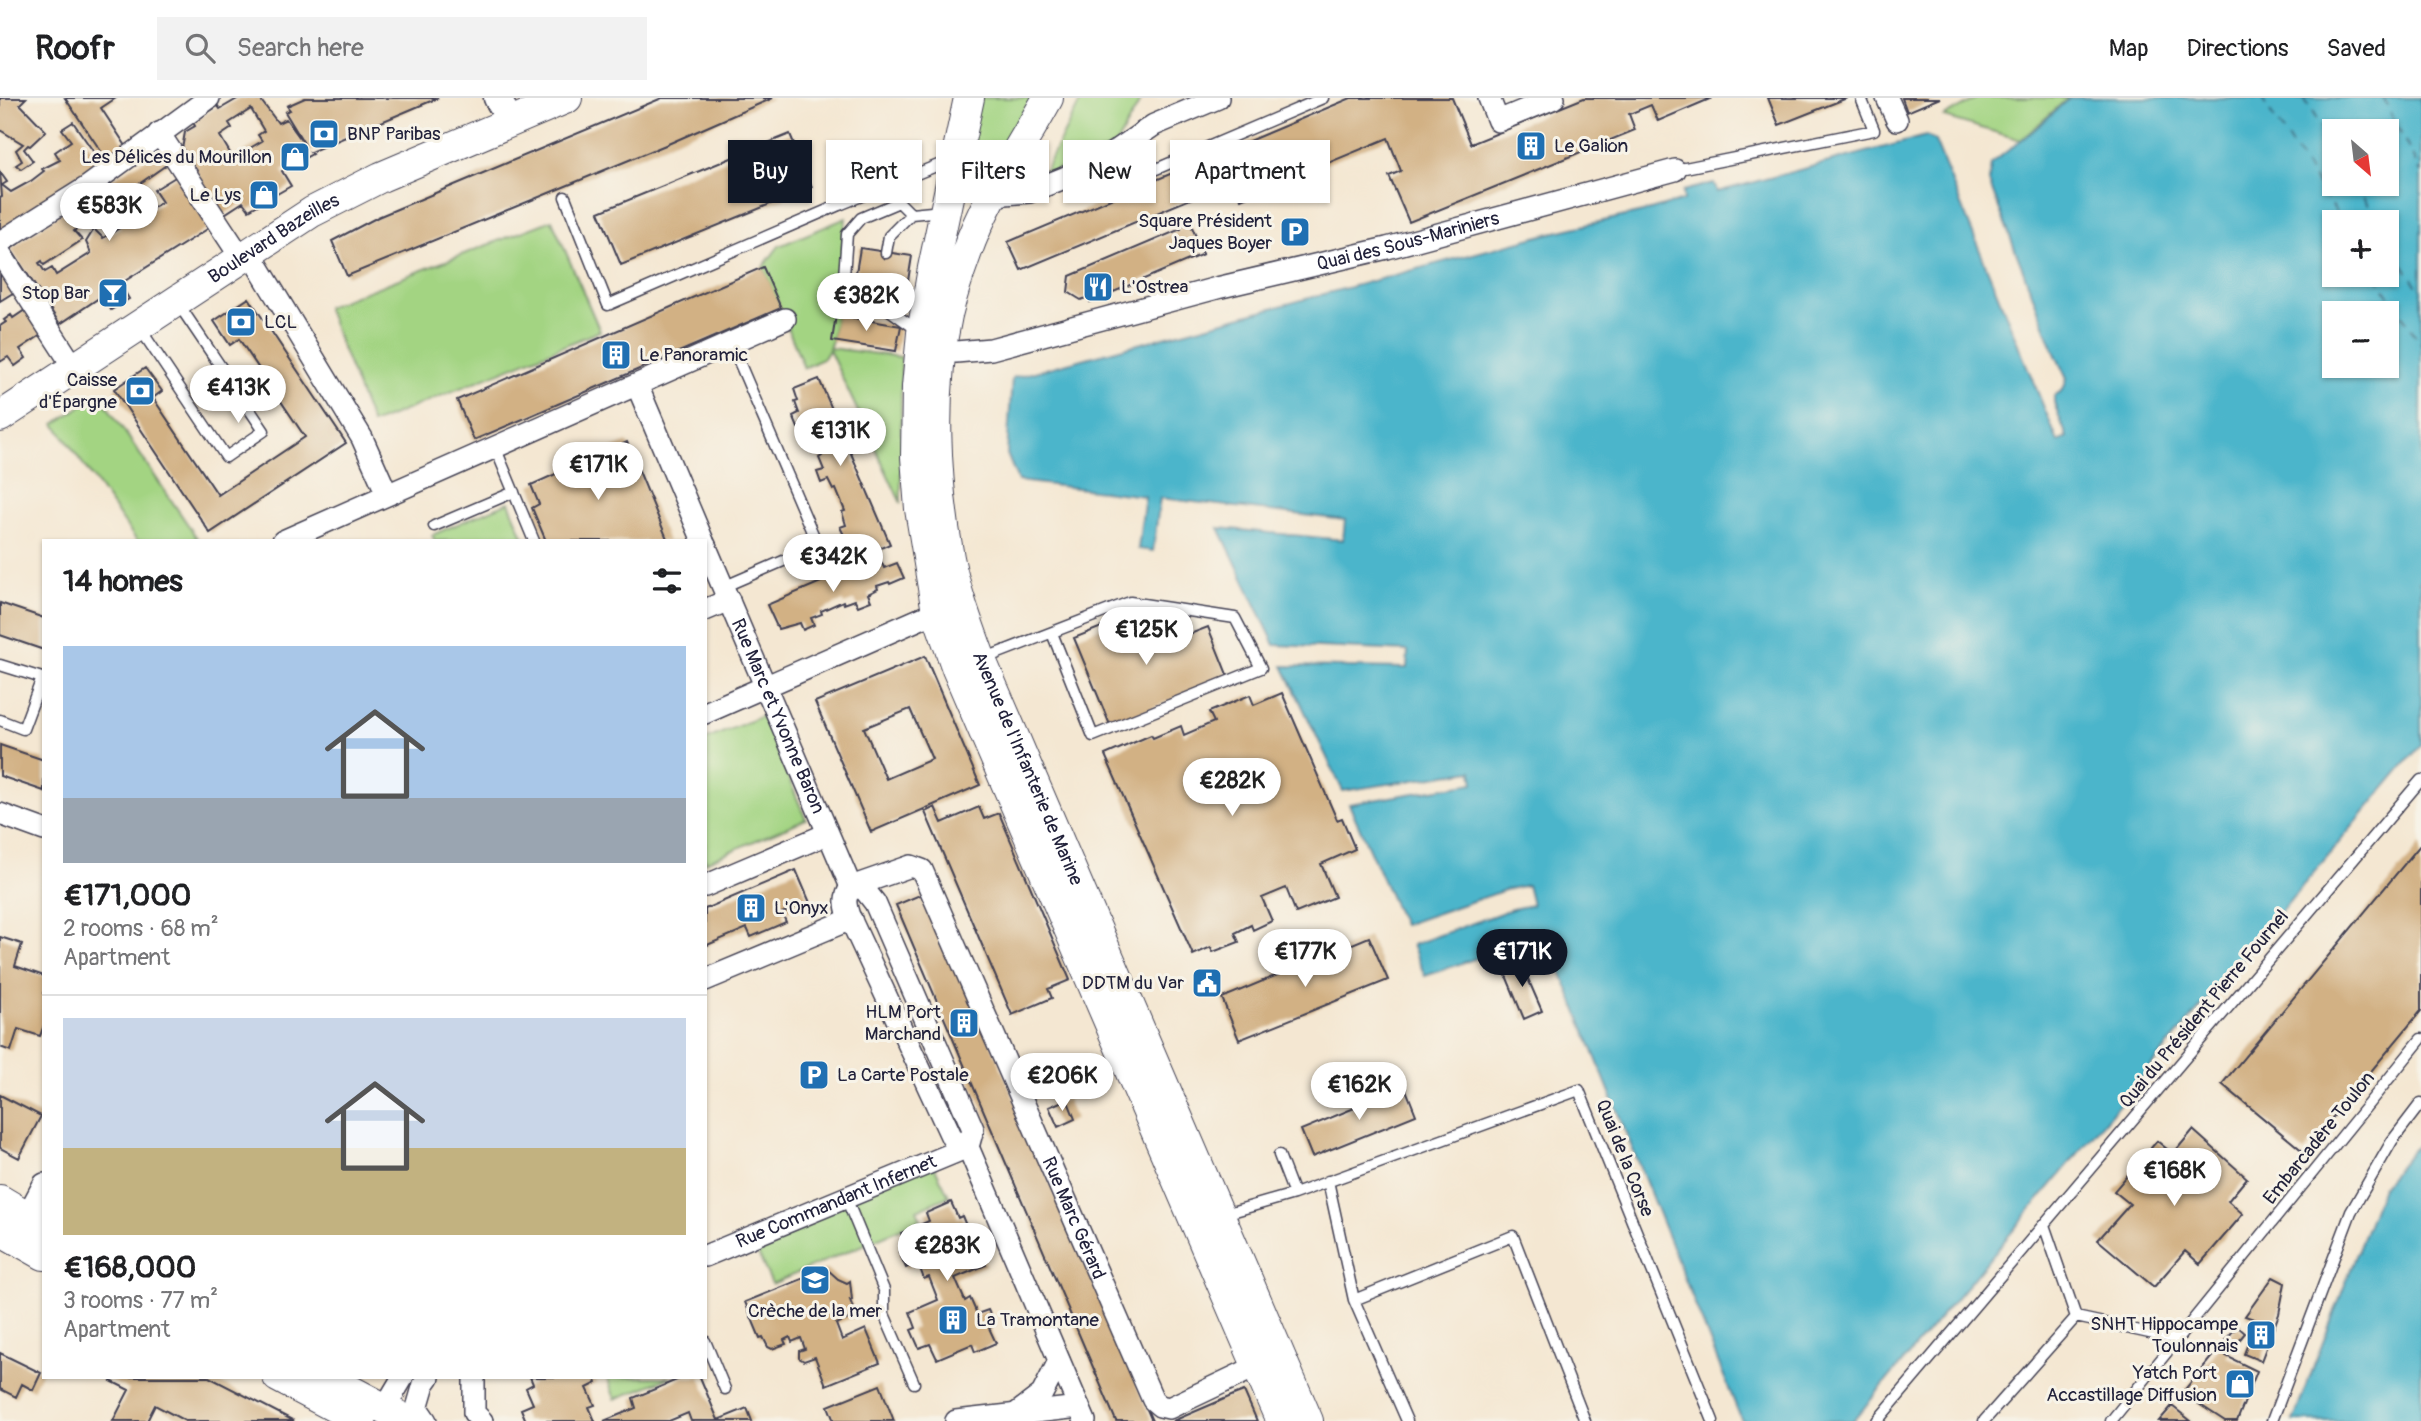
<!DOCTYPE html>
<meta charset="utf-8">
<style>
body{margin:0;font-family:Pangolin,sans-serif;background:#f2f2f2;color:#202124;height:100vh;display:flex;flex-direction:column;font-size:26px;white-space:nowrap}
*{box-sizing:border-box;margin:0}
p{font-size:23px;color:#757577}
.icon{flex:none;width:38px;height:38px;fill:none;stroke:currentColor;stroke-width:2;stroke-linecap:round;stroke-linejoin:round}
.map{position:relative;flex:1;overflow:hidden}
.panel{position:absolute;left:42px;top:441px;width:665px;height:840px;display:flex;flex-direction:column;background:#fff;border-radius:0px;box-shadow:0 2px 5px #0004}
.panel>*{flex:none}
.top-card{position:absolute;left:728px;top:42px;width:665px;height:63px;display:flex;gap:14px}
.needle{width:46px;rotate:152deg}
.buttons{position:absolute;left:2322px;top:21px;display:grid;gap:14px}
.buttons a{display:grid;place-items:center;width:77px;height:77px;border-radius:0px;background:#fff;box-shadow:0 2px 5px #0004;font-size:35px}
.price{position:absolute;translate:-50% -60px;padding:0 16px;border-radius:24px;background:#fff;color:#222;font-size:23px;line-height:46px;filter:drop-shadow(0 2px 4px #0008)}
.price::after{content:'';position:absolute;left:50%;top:42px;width:21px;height:16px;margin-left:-10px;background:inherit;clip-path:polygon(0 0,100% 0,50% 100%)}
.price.on{background:#111827;color:#fff}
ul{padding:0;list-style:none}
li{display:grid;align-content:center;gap:14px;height:371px;padding:0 21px}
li+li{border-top:2px solid #e0e0e0}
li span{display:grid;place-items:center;height:217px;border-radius:0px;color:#555}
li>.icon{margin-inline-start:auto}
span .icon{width:126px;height:126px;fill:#fffc;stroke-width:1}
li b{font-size:30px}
h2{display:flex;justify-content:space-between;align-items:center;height:84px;padding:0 21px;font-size:30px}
.pill{padding:0 24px;border-radius:0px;background:#fff;box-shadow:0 2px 5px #0004;font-size:24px;line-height:63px}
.pill.on{background:#111827;color:#fff}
header{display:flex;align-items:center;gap:42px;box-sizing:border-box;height:98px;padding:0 35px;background:#fff;border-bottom:2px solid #e0e0e0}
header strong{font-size:33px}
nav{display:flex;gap:38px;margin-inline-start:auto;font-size:24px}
.search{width:490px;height:63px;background:#f2f2f2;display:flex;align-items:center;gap:18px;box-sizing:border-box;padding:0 24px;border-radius:0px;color:#757577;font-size:26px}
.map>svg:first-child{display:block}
</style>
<header>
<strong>Roofr</strong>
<div class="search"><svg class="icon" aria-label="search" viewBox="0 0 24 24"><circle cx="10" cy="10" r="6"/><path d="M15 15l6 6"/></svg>Search here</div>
<nav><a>Map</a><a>Directions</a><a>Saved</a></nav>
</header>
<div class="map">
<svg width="2421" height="1323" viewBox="0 0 2421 1323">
<rect width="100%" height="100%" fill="#f7f3e8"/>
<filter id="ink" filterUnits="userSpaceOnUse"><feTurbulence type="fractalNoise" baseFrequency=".0143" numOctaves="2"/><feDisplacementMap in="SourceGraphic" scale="14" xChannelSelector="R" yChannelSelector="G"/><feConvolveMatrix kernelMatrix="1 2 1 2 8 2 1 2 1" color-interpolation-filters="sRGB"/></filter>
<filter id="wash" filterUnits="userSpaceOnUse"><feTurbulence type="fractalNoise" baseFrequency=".00686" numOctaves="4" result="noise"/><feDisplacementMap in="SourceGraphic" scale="28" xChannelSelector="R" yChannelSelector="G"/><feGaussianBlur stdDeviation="1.57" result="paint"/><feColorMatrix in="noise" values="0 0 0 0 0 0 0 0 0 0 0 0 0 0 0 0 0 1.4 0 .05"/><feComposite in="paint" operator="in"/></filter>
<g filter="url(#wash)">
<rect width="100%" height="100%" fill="#f4e7d2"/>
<path fill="#a3d482" stroke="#627b5e" stroke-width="2" d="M969 0H1048L994 97 950 91Z
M1082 0H1142L1115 48 1042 78Z
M1978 0H2068L2021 42 1944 19Z
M846 120 836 217 832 243 829 250 901 259V405L829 252 824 260 804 270 763 169 779 148Z
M552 122 600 233 372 326 326 209Z
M99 296 197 440 193 443H137L55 326Z
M509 404 525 443H435L432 437Z
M762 618 806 721 705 764V642Z
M932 1064 949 1098 917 1112 921 1122 772 1186 750 1139Z
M607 1279H671L615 1301Z"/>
<path fill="#4cb5cb" stroke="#376c83" stroke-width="2" fill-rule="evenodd" d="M2069 0H2421V481L2419 484 2421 486V647L1853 1323H1742L1546 836 1425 878 1412 847 1512 811 1532 807 1527 787 1505 792 1403 827 1349 706 1474 685 1472 673 1343 693 1283 568 1407 570 1408 553 1275 547 1219 430 1343 442 1345 422 1160 400 1153 453 1138 451 1145 398 1018 383 1007 356 1012 280 1547 136 1647 113 1684 102 1683 93 1714 85 1717 94 1926 38 1935 43 2058 344 2067 339 2054 305V298L2063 292 2067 281 2055 255 1989 84 1991 66 2040 27ZM2334 33H2387V86H2334ZM2334 124H2387V177H2334ZM2334 215H2387V268H2334Z
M2421 1042V1323H2293L2382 1089Z"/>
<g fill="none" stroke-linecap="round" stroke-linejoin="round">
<path stroke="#31556d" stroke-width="2" stroke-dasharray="9 7" stroke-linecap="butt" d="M2261 0 2342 124
M2304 0 2334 51
M2383 0 2421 75
M2355 86 2378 124
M2387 139 2421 195
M2376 177 2421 246"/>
</g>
<g id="blocks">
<path fill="#d2b184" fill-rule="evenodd" d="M0 0H26L20 6 46 33 30 48 28 47 24 51 33 63 21 71 16 67 22 63 16 52 23 46 0 32Z
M65 0H116L101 10 126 48 107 62Z
M239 0H259L278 25 286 21 305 47 285 14 290 12 287 8 305 0H438L310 54 312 56 282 73 291 88 249 112 243 104 223 117 182 51 185 34 195 28 193 24 218 8 220 11ZM251 11 264 33 258 37 262 43 233 60 220 38 232 30 229 25Z
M662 0H773L668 46 347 178 332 143 378 119Z
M1351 0H1452L1471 46 1584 0H1712L1658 23 1651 7 1629 16 1635 32 1409 124 1389 78 1401 73 1388 40 1241 101 1233 83 1021 172 1008 144Z
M1768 0H1847L1779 27Z
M1902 0H1940L1907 14Z
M73 24 102 66 93 76 0 133V100L2 99 0 74 7 84 2 87 11 94 31 83 44 73 42 71 60 62 55 54 71 43 62 31Z
M790 36 812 89 621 167 599 114Z
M149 59 167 62 169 65 106 109 104 106 83 120 86 123 74 133 82 142 44 167 42 163 39 165 45 174 52 170 56 177 91 155 86 144 94 131 103 140 121 129 110 114 119 109 129 124 162 104 154 92 177 78 209 130 120 186 129 201 111 212 102 198 60 226 11 151 85 97Z
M1190 124 1203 156 1090 204 1088 199 1081 202 1068 194 1070 178 1181 131 1180 128Z
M860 150 912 158 907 189 855 181Z
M0 168 16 193 0 203Z
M763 169 781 210 474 342 457 302Z
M249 200 346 345 210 435 114 291 145 270 162 293 153 300 218 397 305 339 239 241 230 247 214 223Z
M28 210 44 235 20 251 26 260 15 268 8 259 0 264V228L6 224 4 222 11 217 13 220Z
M836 217 901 228 896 253 832 243Z
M819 281 890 446 865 457 860 446 856 448 851 437 845 439 840 429 846 427 842 414 845 413 836 391 833 392 828 382 821 385 817 374 824 372 819 360 822 358 812 336 809 338 804 327 798 330 793 318 799 315 795 304 798 303 794 291Z
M627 344 668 443H546L532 410 539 406 531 387Z
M879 459 884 470 897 465 904 480 890 486 889 484 877 488 878 491 868 496 871 503 858 508 855 502 844 506 843 503 821 513 822 516 811 520 814 527 803 532 800 525 778 531 767 507Z
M0 505 44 520V552L0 537Z
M1134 516 1149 552 1208 529 1228 579 1110 627 1074 540Z
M925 558 980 687 871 734 815 604ZM910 611 932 661 886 681 864 630Z
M1282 595 1337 722 1342 720 1355 751 1321 766 1335 799 1296 815 1286 790 1262 800 1272 823 1253 832 1251 827 1235 835 1239 844 1213 854 1211 849 1193 857 1105 657 1151 637 1153 640 1181 628 1184 637 1214 624 1209 614 1250 597 1254 607Z
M0 647 44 662V693L0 678Z
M935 709 942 725 979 709 984 721 999 715 1070 882 1048 891 1052 900 1012 917 925 714Z
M2421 746V913L2304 1054 2222 986Z
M796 772 811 807 799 812 797 808 782 815 786 824 751 839 747 830 705 848V811Z
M927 794 1032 1043 1152 1323H1116L1002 1056 896 807Z
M0 839 22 846 15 868 44 878V927L40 938 18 931 11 953 0 949Z
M1369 839 1388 882 1239 942 1222 900Z
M1519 860 1542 913 1524 921 1502 868Z
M1380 968 1389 989 1362 1001 1353 979Z
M1405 989 1416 1017 1312 1059 1301 1032Z
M0 997 41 1018 19 1060 0 1050Z
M1067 1001 1075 1021 1058 1029 1049 1009Z
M2193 1032 2247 1080 2228 1103 2243 1116 2200 1166 2185 1153 2154 1189 2098 1142 2130 1106 2114 1093 2157 1043 2173 1056Z
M951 1104 958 1120 962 1118 969 1135 979 1131 986 1147 979 1150 986 1167 955 1180 965 1203 970 1200 977 1216 988 1212 995 1227 989 1230 996 1245 975 1254 972 1246 937 1261 930 1246 919 1250 911 1232 916 1230 910 1214 938 1202 929 1179 924 1181 918 1165 906 1170 899 1154 907 1151 901 1135 929 1123 926 1115Z
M827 1171 838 1181 847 1185 850 1183 852 1202H850L856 1218 836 1226 842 1242 866 1231 880 1265 826 1287 815 1259 804 1263 799 1260V1253L805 1251 801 1240 792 1244 790 1239 784 1242 786 1246 772 1251 768 1249 763 1239 760 1240 745 1204Z
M2273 1179 2285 1185 2279 1216 2261 1263 2244 1256 2257 1222 2245 1218Z
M2237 1228 2245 1235 2226 1258 2257 1273 2237 1323H2225L2182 1295Z
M0 1255 41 1275 33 1292 22 1286 16 1299 0 1291Z
M113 1279H209L294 1323H185L155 1307 147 1323H113L129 1292 111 1283Z
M530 1279H594L597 1285 587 1290 595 1307 589 1309 595 1323H526L521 1311 533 1306 526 1290 533 1286Z
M684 1279H700L718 1322 747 1310 752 1323H691L688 1315 669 1323H604L636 1310 633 1300Z
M880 1287 894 1323H834L828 1308Z
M1244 1293 1257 1323H1173L1236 1296Z
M2172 1308 2191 1323H2159Z"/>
</g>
</g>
<g filter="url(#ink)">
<use href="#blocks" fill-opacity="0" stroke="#424052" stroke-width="2"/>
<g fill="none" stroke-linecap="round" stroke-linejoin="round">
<g stroke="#424052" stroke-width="13">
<path id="service" d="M1675 72 1874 32 1861 0
M1067 81 1098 90 1121 86 1323 0
M565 99 608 207 839 107 951 62
M886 155 889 138 911 116 942 113
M881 185 878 204 920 234
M878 204 843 193 847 136 861 120 899 104 911 116
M139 229 226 359 264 333 177 204
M495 349 534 443
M434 428 514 394
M723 489 818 448 731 245
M983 561 1130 504 1235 520 1261 570 1093 638 1052 535
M0 567 42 580 23 631 0 622
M1279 1057 1294 1096
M1328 1083 1354 1202
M846 1100 884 1192V1216L914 1285
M1221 1117 1294 1096 1579 992 1713 1323
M2044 1127 2076 1219
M705 1243 725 1291
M1407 1323 1354 1202 1513 1138 1585 1323
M1877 1323 2421 682
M1984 1323 2076 1219 2177 1241
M2111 1323 2421 941
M2272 1323 2351 1114 2392 1043 2421 1005"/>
</g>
<g stroke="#424052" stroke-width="24">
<g id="minor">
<path d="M1489 0 1498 23 1554 0"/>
<path d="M1887 0 1897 22"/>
<path d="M159 35 242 161"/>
<path d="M994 97 1029 94 1064 80 1113 55 1154 27 1218 0"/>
<path d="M0 144 86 90 209 0"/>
<path d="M0 155 75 271"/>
<path d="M250 155 362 340 387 396"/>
<path id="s1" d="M942 251 956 254 991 251 1217 190 1387 150 1675 72"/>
<path d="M637 287 703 443"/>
<path d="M283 443 785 221"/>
<path id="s2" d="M705 447 851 789"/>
<path d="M705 512 729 502"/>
<path d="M705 615 947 509"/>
<path d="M0 716 44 732"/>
<path d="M705 788 827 736"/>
<path id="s3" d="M851 789 911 768 922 772 1153 1302 1160 1308 1169 1310 1270 1262"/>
<path d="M851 789C844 799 845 806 849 818L952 1040 968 1049 1085 1323"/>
<path d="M851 789 864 791 875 805 973 1031 968 1049"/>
<path d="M705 882 851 821"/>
<path d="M27 1118 44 1086"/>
<path id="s4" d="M705 1158 968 1049"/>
<path d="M474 1279V1315L482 1323"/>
<path d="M1017 1315 1042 1296 1059 1263"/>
<path d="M392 1322 384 1311 403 1279"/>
<path d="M426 1323 417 1310 424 1286 429 1279"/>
<path d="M956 1323 1079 1309"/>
</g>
</g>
<g stroke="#424052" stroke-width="29">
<path id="tertiary" d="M497 0 511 24"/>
</g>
<g stroke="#424052" stroke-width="32">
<g id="secondary">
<path d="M969 0 933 170 922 235 917 289 916 359 920 411 937 514 957 571 1281 1323"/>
<path id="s5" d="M1048 0C1020 51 985 101 966 156 959 175 952 196 947 217 930 294 935 383 949 460 956 495 969 529 981 562L1308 1323"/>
<path id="s6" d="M0 319 312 114 381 79 567 0"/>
<path d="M0 1102 44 1128"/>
<path d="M0 1132 44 1157"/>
<path d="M278 1279 361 1323"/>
<path d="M325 1279 408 1323"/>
</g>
</g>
<use href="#service" stroke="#fff" stroke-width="10"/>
<use href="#minor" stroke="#fff" stroke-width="21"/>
<use href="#tertiary" stroke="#fff" stroke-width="26"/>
<use href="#secondary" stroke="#fff" stroke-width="30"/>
</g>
</g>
<defs>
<g id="bank-square" transform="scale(1.575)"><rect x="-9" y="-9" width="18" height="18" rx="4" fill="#1f6fb2" stroke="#f7f3e8"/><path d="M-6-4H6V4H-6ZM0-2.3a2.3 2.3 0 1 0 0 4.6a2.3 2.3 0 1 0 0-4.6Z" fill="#fff"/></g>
<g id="building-square" transform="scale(1.575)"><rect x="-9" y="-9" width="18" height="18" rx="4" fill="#1f6fb2" stroke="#f7f3e8"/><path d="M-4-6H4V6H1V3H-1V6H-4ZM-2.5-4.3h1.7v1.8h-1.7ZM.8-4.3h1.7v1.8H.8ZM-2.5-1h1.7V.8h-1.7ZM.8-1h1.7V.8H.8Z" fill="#fff"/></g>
<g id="shop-square" transform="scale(1.575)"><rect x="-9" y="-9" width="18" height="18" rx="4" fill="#1f6fb2" stroke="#f7f3e8"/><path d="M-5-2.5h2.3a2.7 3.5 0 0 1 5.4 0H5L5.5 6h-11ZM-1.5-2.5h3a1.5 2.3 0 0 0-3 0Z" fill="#fff"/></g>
<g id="parking-square" transform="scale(1.575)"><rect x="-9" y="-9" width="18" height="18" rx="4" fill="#1f6fb2" stroke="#f7f3e8"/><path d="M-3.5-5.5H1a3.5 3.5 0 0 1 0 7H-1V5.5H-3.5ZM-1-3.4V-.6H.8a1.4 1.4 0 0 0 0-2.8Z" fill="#fff"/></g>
<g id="restaurant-square" transform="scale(1.575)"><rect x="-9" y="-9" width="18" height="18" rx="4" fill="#1f6fb2" stroke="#f7f3e8"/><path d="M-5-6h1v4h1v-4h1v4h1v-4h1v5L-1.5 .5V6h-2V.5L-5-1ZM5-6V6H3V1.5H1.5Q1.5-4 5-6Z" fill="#fff"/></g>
<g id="bar-square" transform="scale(1.575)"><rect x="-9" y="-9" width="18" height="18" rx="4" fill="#1f6fb2" stroke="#f7f3e8"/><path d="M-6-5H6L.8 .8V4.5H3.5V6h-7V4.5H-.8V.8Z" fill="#fff"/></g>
<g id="civic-square" transform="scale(1.575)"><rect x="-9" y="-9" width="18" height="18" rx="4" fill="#1f6fb2" stroke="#f7f3e8"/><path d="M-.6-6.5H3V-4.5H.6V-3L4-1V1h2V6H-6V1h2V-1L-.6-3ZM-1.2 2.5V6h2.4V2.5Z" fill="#fff"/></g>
<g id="school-square" transform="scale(1.575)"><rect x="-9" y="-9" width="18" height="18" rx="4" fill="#1f6fb2" stroke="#f7f3e8"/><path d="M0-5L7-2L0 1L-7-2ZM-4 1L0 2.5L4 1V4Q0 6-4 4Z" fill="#fff"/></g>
</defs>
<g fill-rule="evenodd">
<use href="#bank-square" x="324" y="36"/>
<use href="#building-square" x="1531" y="48"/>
<use href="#shop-square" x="295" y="59"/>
<use href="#shop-square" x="264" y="97"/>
<use href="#parking-square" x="1295" y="134"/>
<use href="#restaurant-square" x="1098" y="189"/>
<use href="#bar-square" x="113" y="195"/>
<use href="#bank-square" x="241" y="224"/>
<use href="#building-square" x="616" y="257"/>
<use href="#bank-square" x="140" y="293"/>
<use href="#building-square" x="751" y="810"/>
<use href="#civic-square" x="1207" y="885"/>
<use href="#building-square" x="964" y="925"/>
<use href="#parking-square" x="814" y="977"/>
<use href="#school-square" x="815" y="1182"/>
<use href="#building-square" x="953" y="1222"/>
<use href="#building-square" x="2261" y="1237"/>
<use href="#shop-square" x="2240" y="1286"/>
</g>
<g text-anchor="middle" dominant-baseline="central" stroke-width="6" stroke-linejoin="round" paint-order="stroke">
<g font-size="19" fill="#22223b" stroke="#f7f3e8" text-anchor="end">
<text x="347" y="36" text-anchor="start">BNP Paribas</text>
<text x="1554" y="48" text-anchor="start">Le Galion</text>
<text x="272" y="59">Les Délices du Mourillon</text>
<text x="241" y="97">Le Lys</text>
<text x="1272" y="123">Square Président<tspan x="1272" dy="22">Jaques Boyer</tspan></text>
<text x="1121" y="189" text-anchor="start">L'Ostrea</text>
<text x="90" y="195">Stop Bar</text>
<text x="264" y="224" text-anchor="start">LCL</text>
<text x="639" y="257" text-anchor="start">Le Panoramic</text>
<text x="117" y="282">Caisse<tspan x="117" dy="22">d'Épargne</tspan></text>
<text x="774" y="810" text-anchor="start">L'Onyx</text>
<text x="1184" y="885">DDTM du Var</text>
<text x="941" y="914">HLM Port<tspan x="941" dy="22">Marchand</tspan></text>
<text x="837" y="977" text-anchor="start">La Carte Postale</text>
<text x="815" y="1213" text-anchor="middle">Crèche de la mer</text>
<text x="976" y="1222" text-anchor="start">La Tramontane</text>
<text x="2238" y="1226">SNHT Hippocampe<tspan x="2238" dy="22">Toulonnais</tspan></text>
<text x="2217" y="1275">Yatch Port<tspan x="2217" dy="22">Accastillage Diffusion</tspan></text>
</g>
<g font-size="19" fill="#22223b" stroke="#f7f3e8">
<text stroke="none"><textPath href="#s6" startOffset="327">Boulevard Bazeilles</textPath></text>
<text stroke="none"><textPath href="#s1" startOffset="480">Quai des Sous-Mariniers</textPath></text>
<text stroke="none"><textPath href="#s2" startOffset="186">Rue Marc et Yvonne Baron</textPath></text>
<text stroke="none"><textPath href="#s5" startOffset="710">Avenue de l'Infanterie de Marine</textPath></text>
<text transform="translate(2204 911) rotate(-50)">Quai du Président Pierre Fournel</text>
<text transform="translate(2319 1040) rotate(-51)">Embarcadère Toulon</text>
<text transform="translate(1625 1060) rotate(68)">Quai de la Corse</text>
<text stroke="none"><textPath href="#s4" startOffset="142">Rue Commandant Infernet</textPath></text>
<text stroke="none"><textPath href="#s3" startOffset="455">Rue Marc Gérard</textPath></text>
</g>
</g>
</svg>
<div class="buttons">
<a><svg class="needle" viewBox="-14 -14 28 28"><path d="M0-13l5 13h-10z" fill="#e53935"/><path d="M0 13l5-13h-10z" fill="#757577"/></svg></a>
<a>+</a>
<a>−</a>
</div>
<b class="price" style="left:109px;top:145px">€583K</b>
<b class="price" style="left:866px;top:235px">€382K</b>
<b class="price" style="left:238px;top:327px">€413K</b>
<b class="price" style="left:840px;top:370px">€131K</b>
<b class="price" style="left:598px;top:404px">€171K</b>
<b class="price" style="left:833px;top:496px">€342K</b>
<b class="price" style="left:1146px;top:569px">€125K</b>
<b class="price" style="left:1232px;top:720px">€282K</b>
<b class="price" style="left:1305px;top:891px">€177K</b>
<b class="price on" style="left:1522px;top:891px">€171K</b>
<b class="price" style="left:1062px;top:1015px">€206K</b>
<b class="price" style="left:1359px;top:1024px">€162K</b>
<b class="price" style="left:2174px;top:1110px">€168K</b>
<b class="price" style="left:947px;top:1185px">€283K</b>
<div class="top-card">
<a class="pill on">Buy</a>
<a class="pill">Rent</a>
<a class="pill">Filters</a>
<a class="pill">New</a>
<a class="pill">Apartment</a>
</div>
<section class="panel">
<h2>14 homes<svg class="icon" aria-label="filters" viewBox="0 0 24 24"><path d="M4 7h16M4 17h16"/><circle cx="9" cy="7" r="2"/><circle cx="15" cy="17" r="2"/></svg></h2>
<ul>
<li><span style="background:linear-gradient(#a9c7e8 70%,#9aa5b1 0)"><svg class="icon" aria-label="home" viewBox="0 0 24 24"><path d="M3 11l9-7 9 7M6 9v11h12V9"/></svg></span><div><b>€171,000</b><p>2 rooms · 68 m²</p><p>Apartment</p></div></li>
<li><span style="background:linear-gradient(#c9d6e8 60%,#c2b280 0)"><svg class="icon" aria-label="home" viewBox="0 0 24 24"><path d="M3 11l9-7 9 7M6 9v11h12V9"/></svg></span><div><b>€168,000</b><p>3 rooms · 77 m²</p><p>Apartment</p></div></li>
</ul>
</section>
</div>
